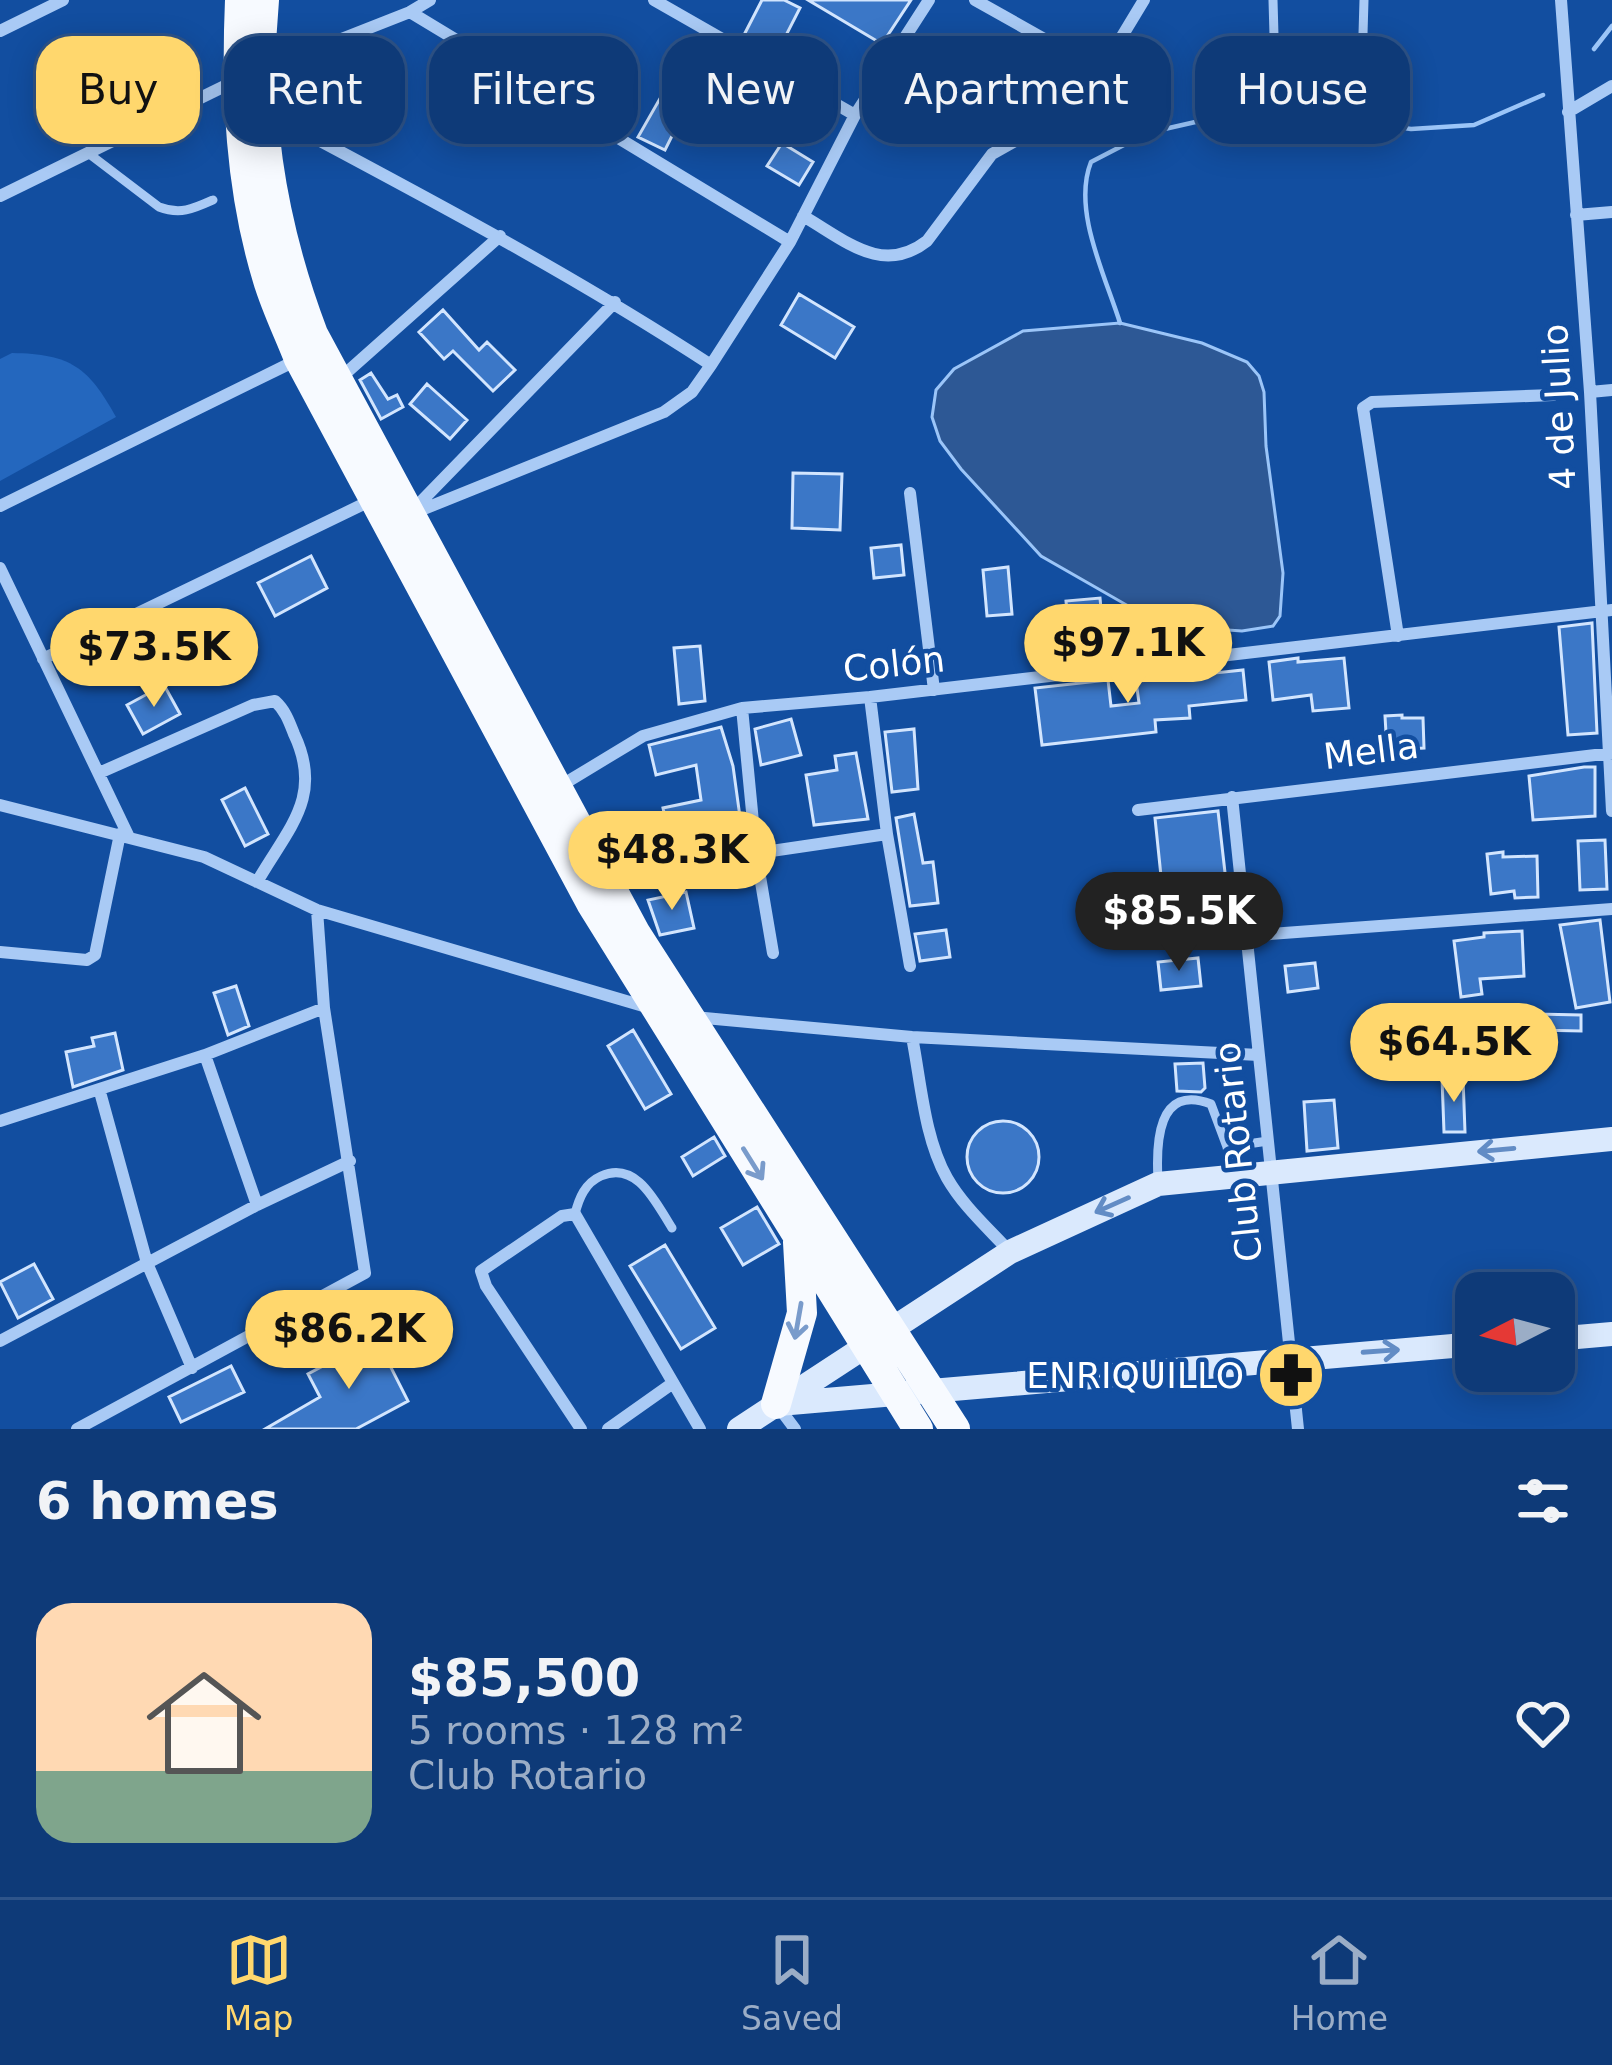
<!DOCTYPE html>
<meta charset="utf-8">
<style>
body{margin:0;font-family:"DejaVu Sans",sans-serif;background:#17417d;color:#f1f3f6;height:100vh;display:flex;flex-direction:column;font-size:45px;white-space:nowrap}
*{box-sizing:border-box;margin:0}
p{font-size:39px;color:#9badc6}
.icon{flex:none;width:66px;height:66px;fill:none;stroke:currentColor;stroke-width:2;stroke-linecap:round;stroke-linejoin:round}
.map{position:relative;height:1429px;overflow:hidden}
.details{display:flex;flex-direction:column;background:#0e3a78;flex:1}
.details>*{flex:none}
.top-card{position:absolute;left:36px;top:36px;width:1542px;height:108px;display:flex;gap:24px}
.needle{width:78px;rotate:264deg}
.fabs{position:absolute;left:1455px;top:1272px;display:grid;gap:24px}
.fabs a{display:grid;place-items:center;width:120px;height:120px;border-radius:24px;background:#0e3a78;box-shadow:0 6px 30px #0003,0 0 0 3px #2e548a;font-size:60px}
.price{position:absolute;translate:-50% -102px;padding:0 27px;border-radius:42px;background:#ffd76d;color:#111;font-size:39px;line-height:78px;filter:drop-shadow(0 3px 6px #0008)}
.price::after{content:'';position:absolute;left:50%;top:72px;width:36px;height:27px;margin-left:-18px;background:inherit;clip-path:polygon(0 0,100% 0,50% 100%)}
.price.on{background:#222;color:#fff}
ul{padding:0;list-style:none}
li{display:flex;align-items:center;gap:36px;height:300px;padding:0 36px}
li span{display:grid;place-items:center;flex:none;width:336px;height:240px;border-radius:36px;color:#555}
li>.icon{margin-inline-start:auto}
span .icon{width:144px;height:144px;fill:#fffc;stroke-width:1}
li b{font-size:51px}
h2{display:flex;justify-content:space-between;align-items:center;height:144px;padding:0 36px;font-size:51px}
.chip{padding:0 42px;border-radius:36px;background:#0e3a78;box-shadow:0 6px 30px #0003,0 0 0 3px #2e548a;font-size:42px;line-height:108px}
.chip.on{background:#ffd76d;color:#111}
.tab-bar{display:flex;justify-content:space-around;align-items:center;height:168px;border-top:3px solid #2e548a;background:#0e3a78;font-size:33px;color:#9badc6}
.tab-bar a{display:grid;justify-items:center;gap:6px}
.tab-bar .on{color:#ffd76d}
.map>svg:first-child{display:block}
</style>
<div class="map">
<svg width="1612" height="1429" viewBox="0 0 1612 1429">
<rect width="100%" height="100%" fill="#124ea0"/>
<path fill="#2467be" d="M12 353C71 354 88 367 116 417L0 481V359Z"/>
<path fill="#2d5895" stroke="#9bc5f8" stroke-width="3" d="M1120 323 1202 343 1247 362 1259 376 1264 392 1266 446 1283 573 1280 616 1273 626 1242 631 1185 627 1130 607 1041 556 961 469 940 441 932 417 936 390 954 369 1023 331Z"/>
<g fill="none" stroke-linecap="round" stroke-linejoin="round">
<path stroke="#9bc5f8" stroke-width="4.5" d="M1594 49 1612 26
M1120 323C1105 275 1072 210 1091 162L1147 133 1213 118 1317 115 1411 129 1474 125 1543 95"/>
</g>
<path fill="#3b77c7" stroke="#d2e5fe" stroke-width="3" d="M762 0H784L800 8 777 53 744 35Z
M808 0H911L882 44Z
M690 46 728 65 710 100 694 92 665 150 638 137Z
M761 73 788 89 765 136 737 123Z
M782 143 813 162 799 185 767 166Z
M799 294 854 327 835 358 781 325Z
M443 310 479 350 487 342 515 370 493 391 453 351 444 359 419 332Z
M371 373 388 399 397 395 403 407 381 419 360 380Z
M427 384 467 420 450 439 410 404Z
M793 473 842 474 840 530 792 528Z
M901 545 904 575 874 578 871 548Z
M311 556 327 588 275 616 258 583Z
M1008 567 1012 614 987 616 983 570Z
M1100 598 1105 650 1071 654 1066 601Z
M166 619 184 650 153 668 135 637Z
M1592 623 1597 733 1568 735 1559 627Z
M700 646 705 701 679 704 674 648Z
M1298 658V662L1344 658 1349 708 1313 711 1311 695 1273 700 1269 662Z
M1243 670 1246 700 1189 706 1190 718 1155 720 1156 732 1042 745 1035 688 1108 680 1111 706 1139 703 1136 681 1205 677V674Z
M164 685 180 714 143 734 127 705Z
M1402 715V718H1423L1424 748 1387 750 1385 716Z
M791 719 801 755 761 765 755 729Z
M721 727 733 766 743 839 707 844V840L672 848 663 808 701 800 696 765 656 775 649 745Z
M914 729 918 789 892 792 885 732Z
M856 753 868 819 814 825 806 775 837 770 835 756Z
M1584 767H1595V816L1533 820 1529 776Z
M245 788 268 834 245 846 222 800Z
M1218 811 1228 899 1164 905 1155 818Z
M914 814 923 863 933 862 938 903 910 906 896 818Z
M1605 840 1607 889 1580 890 1578 841Z
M1503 852V857L1537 856 1538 897 1515 898 1514 891 1491 894 1487 854Z
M686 892 694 928 660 935 648 900Z
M1600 920 1610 1002 1576 1008 1560 925Z
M946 930 950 957 920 961 915 934Z
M1522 931 1524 976 1480 979 1482 994 1461 997 1454 941 1484 937V933Z
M1198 958 1201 986 1161 990 1158 962Z
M1315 963 1318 988 1288 992 1285 966Z
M236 986 249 1026 228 1035 214 993Z
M1535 1014 1581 1015V1031L1535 1030Z
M633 1030 671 1094 645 1109 608 1046Z
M115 1033 123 1070 73 1087 66 1052 94 1046 92 1038Z
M1203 1063 1205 1088 1201 1092 1177 1091 1175 1064Z
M1463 1077 1465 1132H1444L1442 1078Z
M1334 1100 1338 1148 1307 1151 1304 1102Z
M967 1157a36 36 0 1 1 72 0a36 36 0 1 1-72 0Z
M714 1137 725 1156 693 1176 682 1157Z
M757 1207 779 1244 743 1265 721 1228Z
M665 1245 715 1328 681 1349 630 1266Z
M34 1264 53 1299 18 1318 0 1282Z
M376 1338 408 1401 356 1429H265L320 1397 308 1374Z
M231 1366 244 1392 181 1422 169 1397Z"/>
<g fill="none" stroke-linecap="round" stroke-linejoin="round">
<path stroke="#a9caf5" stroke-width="9" d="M1273 0 1275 71
M1361 101 1364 0
M88 153 159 207C180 215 193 209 213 200
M1227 1147 1268 1141
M1158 1180C1156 1144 1157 1083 1211 1104L1227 1147 1232 1176
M575 1214C579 1198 585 1183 601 1176 637 1160 656 1203 672 1228"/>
<path stroke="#a9caf5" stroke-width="12" d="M654 0 855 115
M975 0 1101 71
M1561 0 1590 392 1612 811
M410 12 790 242
M0 31 63 0
M265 69 410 12 430 0
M264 111C416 192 567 271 711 365
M1568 112 1612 86
M0 196 235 81
M1576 215 1612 212
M803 216C845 240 882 276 927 241L992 154 1058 117 1101 71 1144 0
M337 381 500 236
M1590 392 1612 390
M910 493 934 690
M0 506 299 359
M411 512 615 302
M409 515 664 412 692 392 711 365 790 242 855 115 929 0
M0 568 128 835
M1398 636 1363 408 1372 402 1553 395
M43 659 372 500
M870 697 887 834 910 966
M742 708 756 853 773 953
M99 773 253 705 275 701C285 710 289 721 294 734 324 797 288 828 257 882
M557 788 643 736 742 708 870 697 1612 610
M1232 797 1298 1429
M0 805 204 857 317 910 650 1008
M1138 810 1612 753
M609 875 887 834
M1244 936 1612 909
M0 952 87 960 95 955 120 834
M694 1017 912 1037 1259 1055
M912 1037C921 1082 924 1137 947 1178 963 1206 988 1228 1010 1252
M205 1055 257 1205
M100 1092 147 1263 192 1368
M0 1121 205 1055 324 1008
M0 1341 257 1205 350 1161
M777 1405 795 1429
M77 1429 365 1273 324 1008 317 910
M581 1429 486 1286 481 1271 562 1216 575 1214 700 1429
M608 1429 673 1383"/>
<path stroke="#dae9fd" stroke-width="24" d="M1554 1339 1612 1334
M779 1404 1476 1344
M739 1429 1010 1252 1158 1184 1612 1139"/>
<path stroke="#f7faff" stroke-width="30" d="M240 0C236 94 240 189 268 280 276 307 289 333 299 359L591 903 918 1429
M264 0C253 116 272 226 313 334L636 934 955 1429
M776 1404 802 1313 798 1242"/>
</g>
<defs><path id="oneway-shaft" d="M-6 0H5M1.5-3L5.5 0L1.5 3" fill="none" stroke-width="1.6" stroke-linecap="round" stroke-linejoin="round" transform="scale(3)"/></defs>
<g stroke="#628cc5">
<use href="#oneway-shaft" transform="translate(1496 1150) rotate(175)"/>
<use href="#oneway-shaft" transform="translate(1112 1205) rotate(156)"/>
<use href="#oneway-shaft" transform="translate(1381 1351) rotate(-4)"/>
</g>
<g stroke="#799bcb">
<use href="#oneway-shaft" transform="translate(753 1164) rotate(58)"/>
<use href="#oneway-shaft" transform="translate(798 1321) rotate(100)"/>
</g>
<defs>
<g id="pharmacy-disc" transform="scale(3.45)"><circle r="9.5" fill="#ffd76d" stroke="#124ea0"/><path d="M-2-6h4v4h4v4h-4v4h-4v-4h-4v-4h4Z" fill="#111"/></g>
</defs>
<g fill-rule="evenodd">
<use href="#pharmacy-disc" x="1291" y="1375"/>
</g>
<g text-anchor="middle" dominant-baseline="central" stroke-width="9" stroke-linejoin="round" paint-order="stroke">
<g font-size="36" fill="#fff" stroke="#124ea0">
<text transform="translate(1559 407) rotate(-93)">4 de Julio</text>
<text transform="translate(894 664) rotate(-6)">Colón</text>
<text transform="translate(1371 751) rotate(-7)">Mella</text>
<text transform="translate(1238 1152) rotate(-96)">Club Rotario</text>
</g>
<g font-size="36" fill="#fff" stroke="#124ea0" text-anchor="end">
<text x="1244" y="1375">ENRIQUILLO</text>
</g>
</g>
</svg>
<div class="fabs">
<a><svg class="needle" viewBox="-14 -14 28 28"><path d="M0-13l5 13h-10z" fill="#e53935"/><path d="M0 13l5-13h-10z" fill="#9badc6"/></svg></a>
</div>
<b class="price" style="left:1128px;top:706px">$97.1K</b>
<b class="price" style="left:154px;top:710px">$73.5K</b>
<b class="price" style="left:672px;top:913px">$48.3K</b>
<b class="price on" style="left:1179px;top:974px">$85.5K</b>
<b class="price" style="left:1454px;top:1105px">$64.5K</b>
<b class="price" style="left:349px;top:1392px">$86.2K</b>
<div class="top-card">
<a class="chip on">Buy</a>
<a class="chip">Rent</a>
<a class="chip">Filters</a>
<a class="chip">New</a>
<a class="chip">Apartment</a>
<a class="chip">House</a>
</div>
</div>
<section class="details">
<h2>6 homes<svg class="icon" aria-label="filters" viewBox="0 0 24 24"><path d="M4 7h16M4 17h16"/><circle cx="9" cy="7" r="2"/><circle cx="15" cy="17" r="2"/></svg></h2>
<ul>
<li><span style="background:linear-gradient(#ffd9b3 70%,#7fa58c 0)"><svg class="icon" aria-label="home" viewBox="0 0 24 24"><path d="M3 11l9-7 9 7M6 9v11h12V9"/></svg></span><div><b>$85,500</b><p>5 rooms · 128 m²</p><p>Club Rotario</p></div><svg class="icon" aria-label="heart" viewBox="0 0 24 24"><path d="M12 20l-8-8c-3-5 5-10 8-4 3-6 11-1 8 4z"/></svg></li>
</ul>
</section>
<nav class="tab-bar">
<a class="on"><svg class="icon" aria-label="map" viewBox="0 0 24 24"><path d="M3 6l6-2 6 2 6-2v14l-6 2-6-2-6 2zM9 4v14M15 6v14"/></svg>Map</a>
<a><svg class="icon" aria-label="saved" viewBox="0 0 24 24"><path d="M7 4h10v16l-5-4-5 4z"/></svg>Saved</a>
<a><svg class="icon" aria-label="home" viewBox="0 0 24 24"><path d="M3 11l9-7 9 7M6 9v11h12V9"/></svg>Home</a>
</nav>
